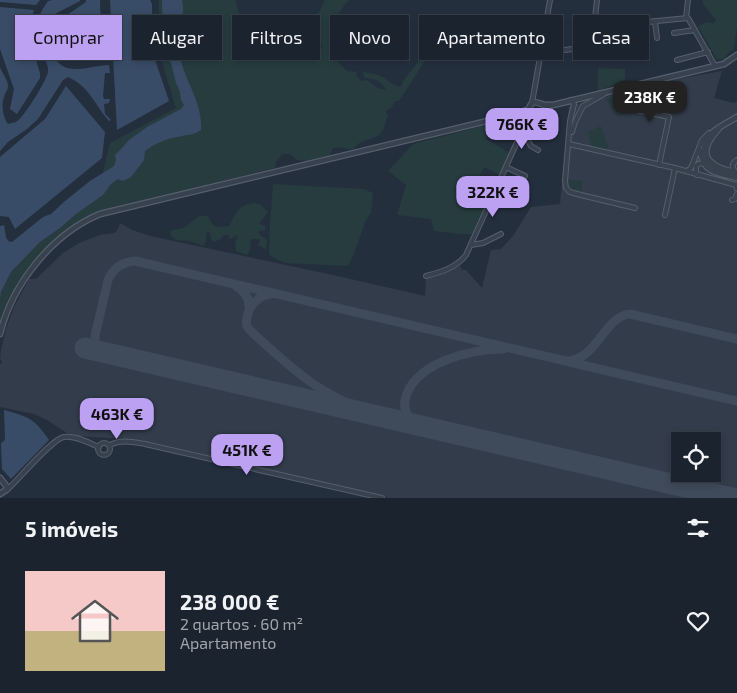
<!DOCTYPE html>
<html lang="pt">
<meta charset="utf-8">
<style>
body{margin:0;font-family:"Exo 2",sans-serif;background:#242b36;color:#f1f3f6;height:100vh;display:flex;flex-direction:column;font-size:19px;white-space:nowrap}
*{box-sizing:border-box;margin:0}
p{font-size:16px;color:#a0a4aa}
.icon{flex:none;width:28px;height:28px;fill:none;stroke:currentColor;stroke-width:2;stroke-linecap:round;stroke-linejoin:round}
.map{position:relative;height:498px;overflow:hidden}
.drawer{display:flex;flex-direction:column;background:#1b232e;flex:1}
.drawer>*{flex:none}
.top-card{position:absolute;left:15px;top:15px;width:708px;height:45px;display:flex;gap:10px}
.controls{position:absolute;left:671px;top:432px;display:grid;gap:10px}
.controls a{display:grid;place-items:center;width:50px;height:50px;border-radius:0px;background:#1b232e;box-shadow:0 2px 8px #0003,0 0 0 1px #39404a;font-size:25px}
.price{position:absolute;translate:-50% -42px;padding:0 11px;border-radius:10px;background:#bca0f2;color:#111;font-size:16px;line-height:32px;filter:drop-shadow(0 1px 2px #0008)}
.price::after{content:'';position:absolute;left:50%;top:30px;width:15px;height:11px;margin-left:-8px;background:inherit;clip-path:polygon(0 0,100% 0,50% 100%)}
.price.selected{background:#222;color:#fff}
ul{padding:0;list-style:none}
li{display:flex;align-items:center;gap:15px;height:125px;padding:0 25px}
li span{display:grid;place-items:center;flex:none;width:140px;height:100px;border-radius:0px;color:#555}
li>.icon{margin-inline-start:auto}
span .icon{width:60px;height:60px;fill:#fffc;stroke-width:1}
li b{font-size:21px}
h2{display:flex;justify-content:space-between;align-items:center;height:60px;padding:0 25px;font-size:21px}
.pill{padding:0 18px;border-radius:0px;background:#1b232e;box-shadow:0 2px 8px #0003,0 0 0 1px #39404a;font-size:18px;line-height:45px}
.pill.selected{background:#bca0f2;color:#111}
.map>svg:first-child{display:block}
</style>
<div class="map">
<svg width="737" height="498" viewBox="0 0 737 498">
<rect width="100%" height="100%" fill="#242f3e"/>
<path fill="#323c4b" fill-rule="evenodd" d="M722 71 714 98 734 103 737 102V498H389L155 443 125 439 77 436 67 433 47 420 34 414 0 407V364L2 363V361L0 359 1 350 6 329 14 307 29 279H36L63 253 79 243 100 235 114 233 117 231 120 224H122L132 230 150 236 333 275 425 296 426 279 448 272 460 266 462 270H466L482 288 491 250 501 249 513 236 531 207 560 204 569 106 677 79ZM680 441H712V474H680Z"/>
<path fill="#263c3f" d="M159 0H235L252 53C257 47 260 46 267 46L272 41 287 39 299 33C308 41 310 47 323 47L316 30 314 17 319 12 325 0H349L346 3 336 18 333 31 332 47 340 64 347 71 357 72 356 75 361 81 367 80 378 88 386 90C382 81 375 79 365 78L362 72C369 73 376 74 383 77 389 81 393 86 401 87L403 81 426 52 427 58 399 101H395L392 107 387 110 386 113 388 115C386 120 385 126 383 130 375 143 362 136 354 149 347 150 341 146 333 148L330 155 307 161 297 160 290 154H282L276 162 275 168 96 213 68 229 34 263 9 301 0 325V299L1 292 11 272 40 242 60 228 76 214 102 176 110 143 176 108 159 52Z
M703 0H737V27L734 49 726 55 725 59 717 60 698 26 707 22 714 23 716 20 703 4Z
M598 68 625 69V80L598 91Z
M645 92H666L671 98 666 112 644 108Z
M628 93 623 104 628 114 616 116 606 99Z
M498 122 486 139 510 153 501 175 484 167 475 184 491 191 472 234H460L434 231 431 219 397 215 406 185 388 171 413 144Z
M601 126 609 150 592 147 588 132Z
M567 180 582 181 581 193 570 190 567 187Z
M273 184 364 189 373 193 371 213 366 220 353 256 348 266 284 263 269 255 270 223Z
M255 203 261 205 268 212 259 224 265 226V230L262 231H258L260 235 267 240V246L265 249 258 245 260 241 259 239H251L250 250 247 255 236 251 235 242 237 239V235L231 239 229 238V235H224L221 239 214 242 211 239 210 233 207 232 206 241 204 246 190 241 176 240 171 236V231C175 229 178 230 183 228 188 226 194 219 200 216H208C213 229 217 227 229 226 237 212 237 205 255 203Z"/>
<path fill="#394c67" d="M0 0H40L36 5 0 2Z
M53 0H80V1L47 18 44 28 50 44 47 46 45 50H49C55 53 55 61 61 65 76 74 93 65 109 65L110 73H105L103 96 104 99H110L109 103 104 104 105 114 111 120 109 121C94 104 90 87 68 77L63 80 38 119 27 129 8 142 0 151V67C2 73 8 80 8 86 8 90 5 93 4 97 1 105 3 118 8 124 10 123 13 123 16 122 23 119 47 80 48 72 49 66 45 60 43 53L45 51V47L40 48C34 27 35 20 48 1Z
M86 0H100L102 59 66 61 56 43 51 26 86 2Z
M110 0H150L152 4V51L169 101 117 130Z
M162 0H182C183 5 184 10 182 15 181 19 180 19 180 22 180 27 182 32 182 38 182 45 180 53 181 61 187 84 203 105 201 130 194 135 190 134 182 136 169 138 155 143 145 151L144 160 131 177 123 181 118 179 111 184 103 195 76 214 60 228 40 242 11 272 1 292 0 299V226L4 225 6 237 8 241 12 242 43 217 51 214 65 201 90 181 114 166 116 160 115 155 121 149 129 140 147 127 181 109 184 105 181 100 180 92 176 83 171 63 164 52 163 45Z
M0 7 34 10 27 31 40 73V78L17 114 10 109 14 89 0 49Z
M66 86 105 132 102 158 15 229 9 217 0 216V157L45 119Z
M4 410C29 417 34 418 49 440L11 479 2 469 1 443 5 440Z"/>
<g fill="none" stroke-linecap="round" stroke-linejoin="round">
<path stroke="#3f4a5a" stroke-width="9" d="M236 286C245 291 250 299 249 310 248 315 245 320 247 326 249 330 252 332 255 335 276 354 295 372 318 387 335 398 353 406 370 414
M249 310C254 301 260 295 271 294
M103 353C96 349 95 343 95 336L108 280C113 269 122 262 135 261L566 361C598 360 604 316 630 314L737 339
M569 362 737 401
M419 426C409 420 403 412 405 400 413 363 470 349 503 349"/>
<path stroke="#3f4a5a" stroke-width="21" d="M85 348 732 498"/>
<g stroke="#565f6c" stroke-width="6">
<path id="minor" d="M686 18 688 0
M655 21 657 38
M632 24 634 40
M609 26 611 43
M594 27 597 0
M674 33 695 30
M588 47 590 51 639 45
M541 53 588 47 594 27 688 18 715 66
M677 60 708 52
M571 100 574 104 570 121 565 181 566 188 570 192 581 195 635 208
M532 103 550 0
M636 110 669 117 659 165
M719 129C710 139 699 154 714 164 720 169 730 170 737 173
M522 131 531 146 538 150
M572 132 575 122 583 106 604 94
M569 144 675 168 665 215
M700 150C701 173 719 174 737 178
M506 167 525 176
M675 168 736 185 737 189
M687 171 691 168 702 140 709 133
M736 172C731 168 732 163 737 160
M697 175 696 172V166C698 163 701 163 704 164
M732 200 735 199 737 194
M471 245 483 243 501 234
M426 276C441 272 456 268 466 255L522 131 529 123 538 117
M98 449a6 6 0 1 1 12 0a6 6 0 1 1-12 0Z
M110 445C121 439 133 442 145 444L382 498
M7 490C18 480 53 438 64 437 75 435 89 443 99 447"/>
</g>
<g stroke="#565f6c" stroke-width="7">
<path id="tertiary" d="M521 114 530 113C540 122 544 112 550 105
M737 117C729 122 720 126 713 132 708 136 704 142 704 149 702 168 723 172 737 175
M0 334C12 284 52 234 100 214L512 115 529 109C532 98 537 103 545 105 547 105 551 105 553 105L724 64 737 55
M0 478 7 487 6 490 0 494"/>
</g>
<use href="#minor" stroke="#38414e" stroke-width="4"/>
<use href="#tertiary" stroke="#38414e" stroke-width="4.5"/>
</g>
</svg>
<div class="controls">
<a><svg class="icon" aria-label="locate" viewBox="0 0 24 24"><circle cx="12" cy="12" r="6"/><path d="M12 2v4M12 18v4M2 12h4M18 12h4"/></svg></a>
</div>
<b class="price selected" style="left:650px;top:123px">238K €</b>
<b class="price" style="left:522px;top:150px">766K €</b>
<b class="price" style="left:493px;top:218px">322K €</b>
<b class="price" style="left:117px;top:440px">463K €</b>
<b class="price" style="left:247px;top:476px">451K €</b>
<div class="top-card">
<a class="pill selected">Comprar</a>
<a class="pill">Alugar</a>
<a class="pill">Filtros</a>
<a class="pill">Novo</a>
<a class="pill">Apartamento</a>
<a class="pill">Casa</a>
</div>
</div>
<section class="drawer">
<h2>5 imóveis<svg class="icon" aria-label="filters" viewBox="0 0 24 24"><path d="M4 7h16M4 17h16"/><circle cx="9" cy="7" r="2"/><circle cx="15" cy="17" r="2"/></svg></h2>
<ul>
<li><span style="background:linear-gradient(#f6c9c9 60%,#c2b280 0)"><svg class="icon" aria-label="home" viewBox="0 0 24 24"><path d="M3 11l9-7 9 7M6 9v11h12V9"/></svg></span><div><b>238 000 €</b><p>2 quartos · 60 m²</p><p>Apartamento</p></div><svg class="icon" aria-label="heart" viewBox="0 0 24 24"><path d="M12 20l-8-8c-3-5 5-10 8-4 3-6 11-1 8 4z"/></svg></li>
</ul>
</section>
